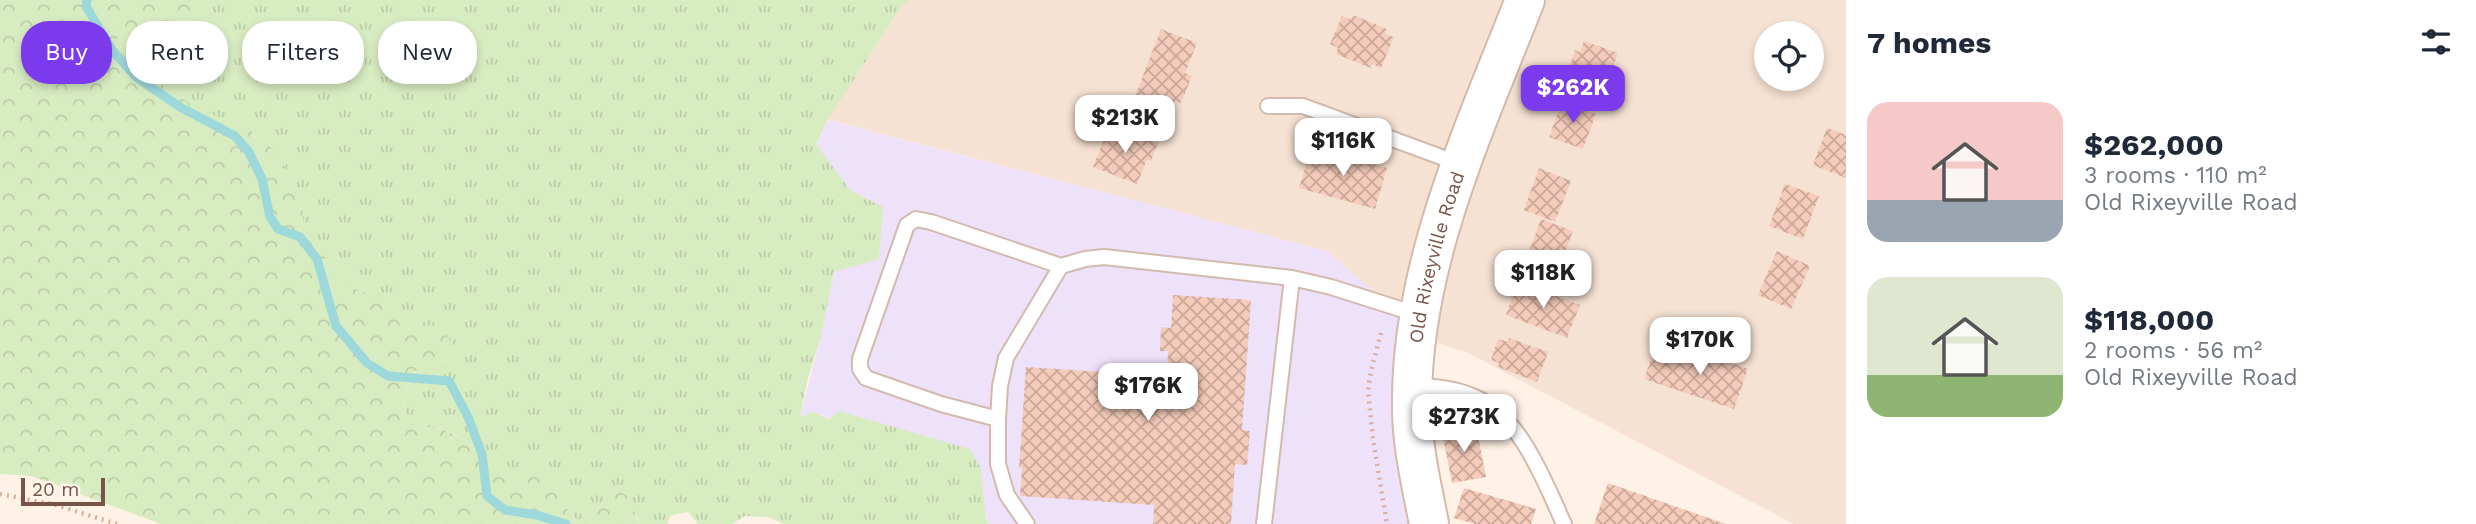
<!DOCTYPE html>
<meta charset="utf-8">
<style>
body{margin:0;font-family:"Work Sans",sans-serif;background:#f2f2f3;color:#1f2937;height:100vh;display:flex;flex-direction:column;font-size:26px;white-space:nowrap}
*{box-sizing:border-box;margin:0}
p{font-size:23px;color:#747a83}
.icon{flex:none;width:38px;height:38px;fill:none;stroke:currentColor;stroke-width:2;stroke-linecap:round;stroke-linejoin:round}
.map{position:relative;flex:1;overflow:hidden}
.sheet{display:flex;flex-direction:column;background:#fff;width:630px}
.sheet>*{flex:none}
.top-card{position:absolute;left:21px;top:21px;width:665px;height:63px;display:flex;gap:14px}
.buttons{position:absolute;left:1754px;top:21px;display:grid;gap:14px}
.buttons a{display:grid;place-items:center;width:70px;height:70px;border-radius:50%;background:#fff;box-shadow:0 4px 10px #0003;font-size:35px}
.scale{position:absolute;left:21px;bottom:18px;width:84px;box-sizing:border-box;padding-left:7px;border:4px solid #785448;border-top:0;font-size:19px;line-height:24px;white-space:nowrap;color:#785448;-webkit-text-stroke:5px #fff6ec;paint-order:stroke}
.price{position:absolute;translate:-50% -60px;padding:0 16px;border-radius:14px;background:#fff;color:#222;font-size:23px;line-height:46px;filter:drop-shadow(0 2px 4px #0008)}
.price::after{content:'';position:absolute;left:50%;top:42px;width:21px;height:16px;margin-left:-10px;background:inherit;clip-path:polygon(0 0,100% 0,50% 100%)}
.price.active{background:#7c3aed;color:#fff}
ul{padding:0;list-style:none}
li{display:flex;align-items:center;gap:21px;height:175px;padding:0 21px}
li span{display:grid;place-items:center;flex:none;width:196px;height:140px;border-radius:21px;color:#555}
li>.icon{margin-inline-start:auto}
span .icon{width:84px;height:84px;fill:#fffc;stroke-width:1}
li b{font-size:30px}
h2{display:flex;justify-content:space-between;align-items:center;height:84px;padding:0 21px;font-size:30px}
.tag{padding:0 24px;border-radius:28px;background:#fff;box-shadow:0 4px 10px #0003;font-size:24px;line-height:63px}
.tag.active{background:#7c3aed;color:#fff}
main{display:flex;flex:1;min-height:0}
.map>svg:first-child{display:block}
</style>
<main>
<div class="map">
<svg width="1846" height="524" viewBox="0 0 1846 524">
<defs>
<pattern id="grass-tufts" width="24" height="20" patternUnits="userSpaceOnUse" patternTransform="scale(1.75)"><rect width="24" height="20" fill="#d8ecc2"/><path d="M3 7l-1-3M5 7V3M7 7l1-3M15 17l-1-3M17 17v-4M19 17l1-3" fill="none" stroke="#bdcca8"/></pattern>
<pattern id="forest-crowns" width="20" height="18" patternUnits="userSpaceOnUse" patternTransform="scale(1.75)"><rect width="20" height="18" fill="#d8ecc2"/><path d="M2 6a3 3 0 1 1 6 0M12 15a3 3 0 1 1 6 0" fill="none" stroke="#bdcca8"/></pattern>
<pattern id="building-cross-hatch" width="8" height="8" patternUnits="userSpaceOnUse" patternTransform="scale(1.75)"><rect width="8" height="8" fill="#f5ccbb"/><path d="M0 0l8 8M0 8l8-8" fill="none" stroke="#cba89a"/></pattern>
</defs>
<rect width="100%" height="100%" fill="#fef1e5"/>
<path fill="#f6e2d3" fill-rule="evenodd" d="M873 0H1846V524H1794L1468 353 1431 341 1326 251 803 113ZM1766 33H1811V79H1766Z"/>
<path fill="#eee1fa" d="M828 120 1327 251 1431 341 1440 524H990L986 520 981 469 813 412 800 417 821 337 834 271 879 258 883 207 850 190 816 144Z"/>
<path fill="url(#grass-tufts)" d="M180 0H911L903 4 828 119 816 144 850 190 883 207 879 259 834 272 821 337 808 378 800 417 813 412 830 419 839 411 970 449 981 469 986 520 990 524H785L768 517 745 516 732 524H698L688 512 671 515 667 524H639L638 518 616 490 590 518 577 520 568 510 524 479 514 486 470 443 445 430 427 427 406 414 402 396 416 371 395 325 343 290 116 61 112 32Z"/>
<path fill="url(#forest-crowns)" d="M0 0H190L194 7 179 36 157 41 117 38V48L165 87 195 107 251 131 275 151 301 195 304 228 322 252 338 283C373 295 376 296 400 324L438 326 451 340 447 367 415 371 402 396 406 414 427 427 444 430 470 443 487 460C503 459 508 473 514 486L524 479 529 464 544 466 568 510 577 520 590 518 616 490 628 496 639 524H161L31 476 0 474Z"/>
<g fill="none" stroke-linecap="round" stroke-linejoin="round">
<path stroke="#9dd8db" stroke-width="9" d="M87 0 86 6 112 50 136 77 180 107 235 136 249 152 262 179 270 217 278 229 300 237 317 259 336 326 367 363 388 376 449 381 468 417 482 454 487 496 505 510 537 515 566 524"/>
</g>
<path fill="url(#building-cross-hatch)" d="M1353 15 1387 29 1385 34 1394 37 1381 68 1372 64 1371 68 1336 54 1338 48 1330 44 1342 16 1351 20Z
M1161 29 1197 43 1185 73 1192 76 1181 103 1174 101 1169 113 1134 99Z
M1584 41 1618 53 1605 90 1570 78 1575 66 1570 65 1575 50 1580 52Z
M1562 102 1596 114 1583 149 1549 137Z
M1118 128 1158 143 1151 161 1147 159 1137 184 1093 167 1105 137 1114 140Z
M1827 128 1846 135V178L1813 165Z
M1312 146 1387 168 1375 209 1299 188Z
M1539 168 1571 181 1555 222 1524 210Z
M1785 184 1819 196 1803 239 1769 226Z
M1541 219 1573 231 1556 277 1524 265Z
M1777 251 1810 266 1791 309 1758 295Z
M1518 282 1580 305 1567 338 1506 315Z
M1173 295 1251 300 1242 430 1250 431 1247 465 1235 464 1231 524H1153L1154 505 1020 496 1022 468H1019L1026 367 1167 376 1168 351H1160L1161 327 1171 328Z
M1509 338 1548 352 1537 382 1498 367 1499 363 1491 360 1498 339 1508 342Z
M1685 347 1748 369 1734 409 1644 379 1653 354 1679 363Z
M1476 425 1486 477 1452 483 1442 432Z
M1608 483 1726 524H1594Z
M1464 488 1536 509 1531 524H1475L1454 518Z"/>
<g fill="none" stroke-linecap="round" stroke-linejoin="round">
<g stroke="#d2baad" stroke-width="18">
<path id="lane" d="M1268 106H1303L1460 164
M1292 278 1331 287 1419 315
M1416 385C1434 387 1453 388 1470 395 1519 412 1544 480 1564 524
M998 419 941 404 866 378 860 369V359L907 225 916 219 931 222 1061 266
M1027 524 1007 495 998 464V419L1000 386 1006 358 1061 266 1085 259 1104 257 1292 278 1264 524"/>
</g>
<g stroke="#d5b9aa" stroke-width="42">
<g id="secondary">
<path id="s1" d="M1429 524C1422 486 1412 447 1412 408 1410 266 1474 130 1525 0"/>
</g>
</g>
<path stroke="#daaf9e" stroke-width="4.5" stroke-dasharray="2 5" stroke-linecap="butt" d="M1381 333 1371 371 1368 390 1373 439 1387 524
M0 494 56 505 117 524"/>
<use href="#lane" stroke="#fff" stroke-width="14"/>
<use href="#secondary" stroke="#fff" stroke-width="38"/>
</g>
<g text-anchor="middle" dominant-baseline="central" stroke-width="5" stroke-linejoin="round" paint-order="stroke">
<g font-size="19" fill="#785448" stroke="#fff6ec">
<text stroke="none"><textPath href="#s1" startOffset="271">Old Rixeyville Road</textPath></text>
</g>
</g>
</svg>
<div class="buttons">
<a><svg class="icon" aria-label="locate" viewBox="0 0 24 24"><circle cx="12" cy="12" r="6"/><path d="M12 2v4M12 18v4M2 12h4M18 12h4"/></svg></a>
</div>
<div class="scale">20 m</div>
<b class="price active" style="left:1573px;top:125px">$262K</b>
<b class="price" style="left:1125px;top:155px">$213K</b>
<b class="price" style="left:1343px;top:178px">$116K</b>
<b class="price" style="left:1543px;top:310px">$118K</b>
<b class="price" style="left:1700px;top:377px">$170K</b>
<b class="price" style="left:1148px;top:423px">$176K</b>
<b class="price" style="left:1464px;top:454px">$273K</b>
<div class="top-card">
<a class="tag active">Buy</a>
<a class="tag">Rent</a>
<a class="tag">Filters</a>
<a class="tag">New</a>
</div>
</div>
<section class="sheet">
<h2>7 homes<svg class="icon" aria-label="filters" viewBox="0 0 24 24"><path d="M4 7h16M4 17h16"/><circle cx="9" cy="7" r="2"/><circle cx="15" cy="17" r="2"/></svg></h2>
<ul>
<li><span style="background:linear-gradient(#f6c9c9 70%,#9aa5b1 0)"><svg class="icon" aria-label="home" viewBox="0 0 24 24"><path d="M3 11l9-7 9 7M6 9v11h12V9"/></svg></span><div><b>$262,000</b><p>3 rooms · 110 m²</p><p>Old Rixeyville Road</p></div></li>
<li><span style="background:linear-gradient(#dfe7d0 70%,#8fb573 0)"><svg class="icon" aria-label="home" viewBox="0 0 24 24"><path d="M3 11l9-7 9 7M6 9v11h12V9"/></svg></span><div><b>$118,000</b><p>2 rooms · 56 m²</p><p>Old Rixeyville Road</p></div></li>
</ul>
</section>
</main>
